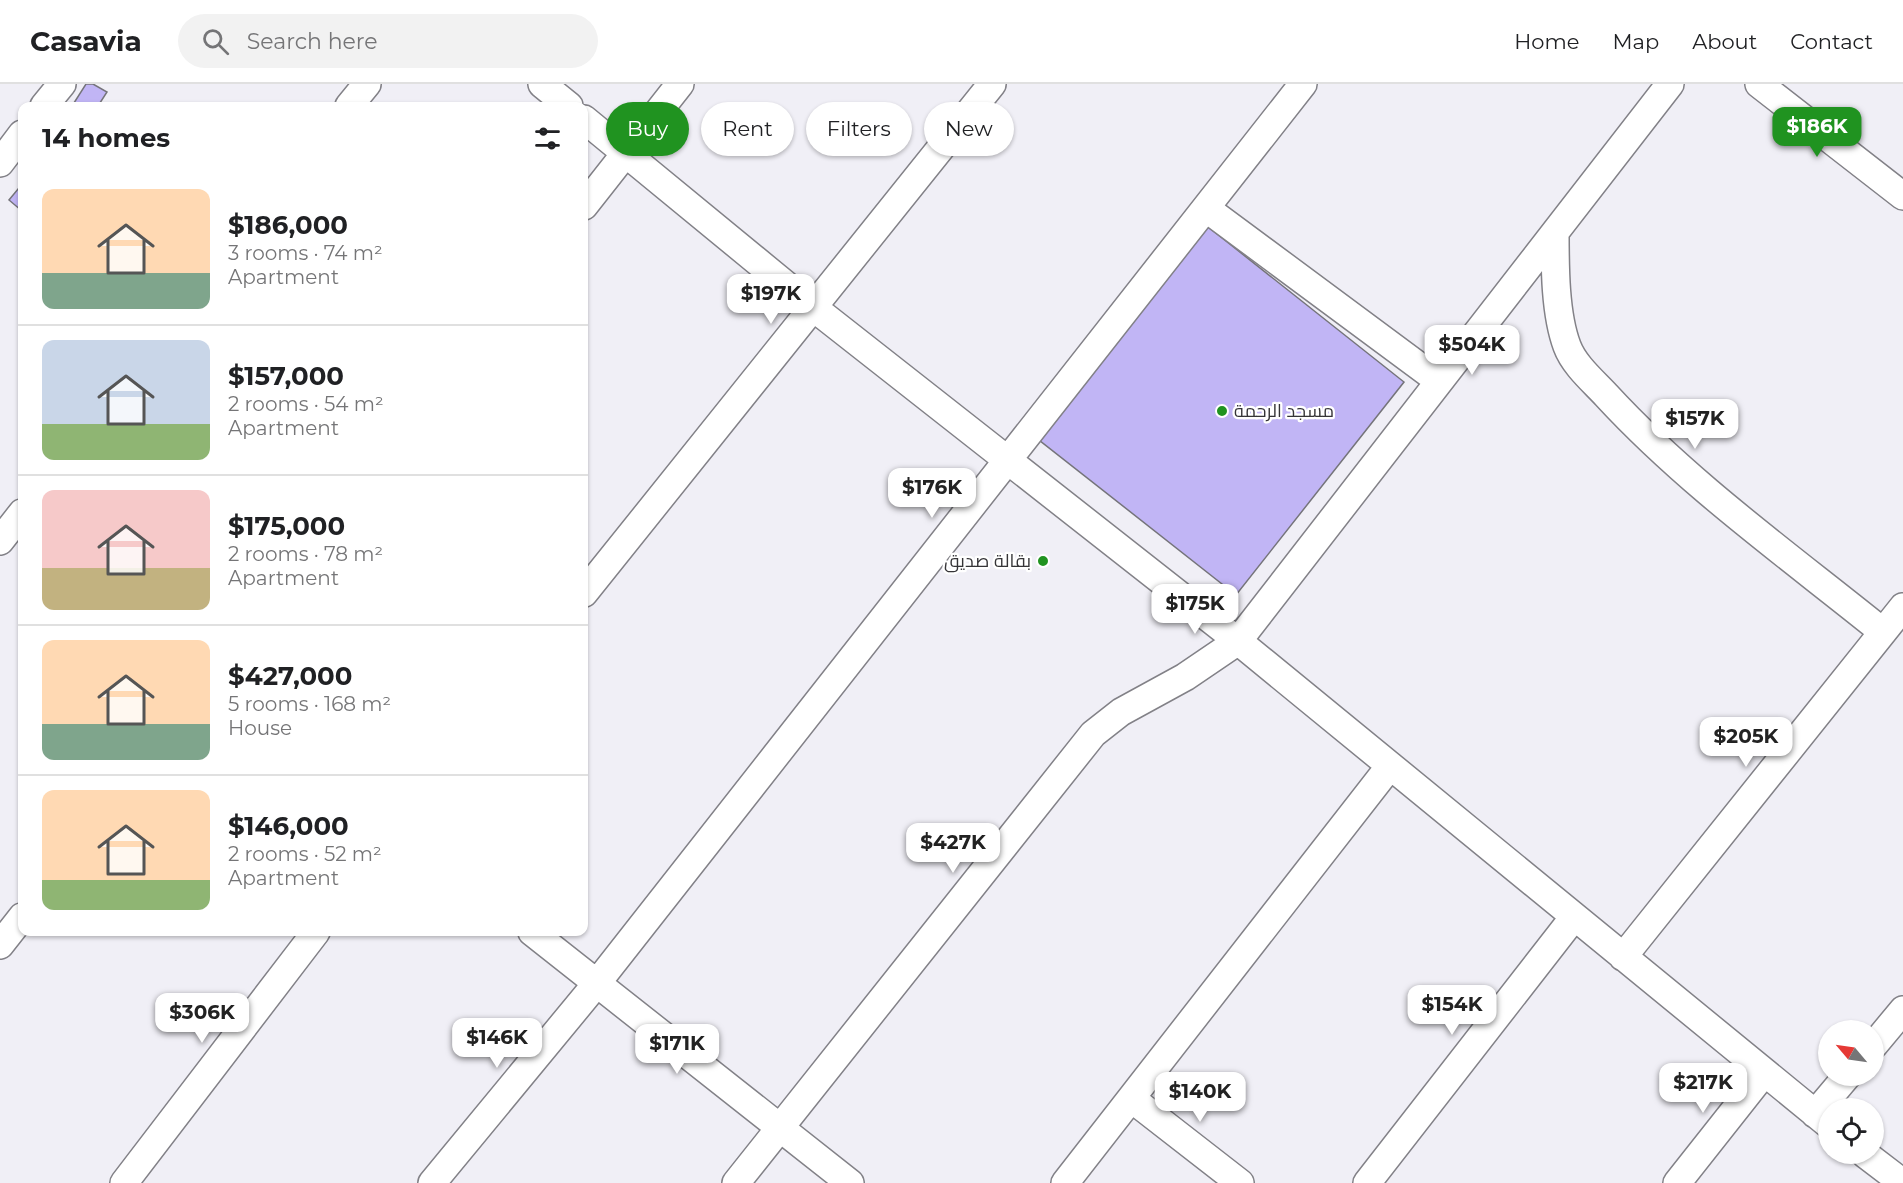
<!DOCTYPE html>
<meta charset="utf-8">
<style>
body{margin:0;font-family:Montserrat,Cairo,sans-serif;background:#f2f2f2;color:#202124;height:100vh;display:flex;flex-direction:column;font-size:22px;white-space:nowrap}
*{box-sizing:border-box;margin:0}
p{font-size:20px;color:#757577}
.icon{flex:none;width:33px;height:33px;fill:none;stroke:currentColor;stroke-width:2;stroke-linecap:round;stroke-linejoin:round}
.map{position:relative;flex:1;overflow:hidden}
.sheet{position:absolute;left:18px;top:18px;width:570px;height:834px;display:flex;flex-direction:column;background:#fff;border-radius:12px;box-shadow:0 2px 4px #0004}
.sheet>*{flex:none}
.guide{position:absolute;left:606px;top:18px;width:570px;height:54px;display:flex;gap:12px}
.needle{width:39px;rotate:299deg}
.controls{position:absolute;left:1818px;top:936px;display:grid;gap:12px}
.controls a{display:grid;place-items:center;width:66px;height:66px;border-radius:50%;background:#fff;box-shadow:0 2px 4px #0004;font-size:30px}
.price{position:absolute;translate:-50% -51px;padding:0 14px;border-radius:12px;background:#fff;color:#222;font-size:20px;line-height:39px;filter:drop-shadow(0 2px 3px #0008)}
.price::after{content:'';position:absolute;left:50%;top:36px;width:18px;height:14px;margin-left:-9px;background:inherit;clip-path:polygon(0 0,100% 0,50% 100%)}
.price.selected{background:#209320;color:#fff}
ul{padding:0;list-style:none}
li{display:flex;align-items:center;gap:18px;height:150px;padding:0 24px}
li+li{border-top:2px solid #e0e0e0}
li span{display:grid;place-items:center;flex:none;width:168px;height:120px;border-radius:12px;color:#555}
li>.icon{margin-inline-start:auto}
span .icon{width:72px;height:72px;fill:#fffc;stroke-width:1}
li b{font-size:26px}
h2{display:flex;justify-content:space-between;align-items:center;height:72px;padding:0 24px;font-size:26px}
.tag{padding:0 21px;border-radius:27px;background:#fff;box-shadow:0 2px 4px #0004;font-size:21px;line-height:54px}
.tag.selected{background:#209320;color:#fff}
header{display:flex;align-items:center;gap:36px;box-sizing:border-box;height:84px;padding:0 30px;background:#fff;border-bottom:2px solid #e0e0e0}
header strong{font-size:28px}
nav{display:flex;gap:33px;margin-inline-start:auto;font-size:21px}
.search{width:420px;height:54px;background:#f2f2f2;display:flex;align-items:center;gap:15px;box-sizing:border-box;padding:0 21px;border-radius:33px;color:#757577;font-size:22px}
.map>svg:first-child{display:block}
</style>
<header>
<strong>Casavia</strong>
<div class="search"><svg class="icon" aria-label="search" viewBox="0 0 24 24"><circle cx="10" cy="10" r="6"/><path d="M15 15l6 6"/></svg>Search here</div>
<nav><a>Home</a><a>Map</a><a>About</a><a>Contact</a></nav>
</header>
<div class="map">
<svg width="1903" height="1099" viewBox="0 0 1903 1099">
<rect width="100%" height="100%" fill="#f0eff6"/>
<path fill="#c1b5f5" stroke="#75747a" stroke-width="1.5" d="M86 0H93L107 8 98 22H72Z
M18 105 22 109V127L9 116Z
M1207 142 1404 298 1236 511 1039 356Z"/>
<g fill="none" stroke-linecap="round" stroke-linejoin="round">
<g stroke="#828187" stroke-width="30">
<path id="street" d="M542 0 569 22
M1759 0 1903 112
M44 22 62 0
M349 22 367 0
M584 35 814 224 1238 557 1828 1040
M0 79 22 50
M584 122 680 0
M1207 125 1439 297
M1555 149C1555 183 1555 230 1567 262 1574 281 1593 297 1606 311 1688 400 1789 472 1883 548
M0 457 22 429
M584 509 992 0
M532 848 850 1099
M0 861 22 833
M1623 873 1903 523
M1874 961 1903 926
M1132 1015 1240 1099
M1815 1030 1847 992
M1865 1070 1903 1099
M124 1099 316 848
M432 1099 597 899 1303 0
M736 1099 1093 650 1121 628 1185 593 1238 557 1670 0
M1065 1099 1390 682
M1367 1099 1574 833
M1677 1099 1764 989"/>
</g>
<use href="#street" stroke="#fff" stroke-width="27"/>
</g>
<g fill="#209320" stroke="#fff" stroke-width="2">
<circle cx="1222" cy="327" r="6"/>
<circle cx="1043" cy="477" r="6"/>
</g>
<g text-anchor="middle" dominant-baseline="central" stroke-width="4.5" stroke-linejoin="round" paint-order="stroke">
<g font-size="18" fill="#353437" stroke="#fff" text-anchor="start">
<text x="1234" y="327">مسجد الرحمة</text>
<text x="1031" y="477" text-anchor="end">بقالة صديق</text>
</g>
</g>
</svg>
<div class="controls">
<a><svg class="needle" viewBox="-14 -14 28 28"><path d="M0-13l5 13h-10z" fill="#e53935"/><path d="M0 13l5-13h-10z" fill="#757577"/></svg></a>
<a><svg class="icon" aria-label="locate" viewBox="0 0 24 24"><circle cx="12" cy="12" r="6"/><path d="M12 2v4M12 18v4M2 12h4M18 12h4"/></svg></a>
</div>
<b class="price selected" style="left:1817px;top:74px">$186K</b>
<b class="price" style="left:771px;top:241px">$197K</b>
<b class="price" style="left:1472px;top:292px">$504K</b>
<b class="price" style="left:1695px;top:366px">$157K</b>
<b class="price" style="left:932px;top:435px">$176K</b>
<b class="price" style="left:1195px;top:551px">$175K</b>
<b class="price" style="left:1746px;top:684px">$205K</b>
<b class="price" style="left:953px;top:790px">$427K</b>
<b class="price" style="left:1452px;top:952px">$154K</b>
<b class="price" style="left:202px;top:960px">$306K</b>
<b class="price" style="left:497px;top:985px">$146K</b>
<b class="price" style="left:677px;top:991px">$171K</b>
<b class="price" style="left:1703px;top:1030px">$217K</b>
<b class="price" style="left:1200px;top:1039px">$140K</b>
<div class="guide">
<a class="tag selected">Buy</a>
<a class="tag">Rent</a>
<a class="tag">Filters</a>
<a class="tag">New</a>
</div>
<section class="sheet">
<h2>14 homes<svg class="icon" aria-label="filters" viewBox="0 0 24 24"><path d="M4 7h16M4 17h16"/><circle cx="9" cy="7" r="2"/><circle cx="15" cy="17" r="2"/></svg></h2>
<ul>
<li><span style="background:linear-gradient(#ffd9b3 70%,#7fa58c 0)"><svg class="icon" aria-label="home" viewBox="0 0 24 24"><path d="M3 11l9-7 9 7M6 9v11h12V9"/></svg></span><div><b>$186,000</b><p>3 rooms · 74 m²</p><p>Apartment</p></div></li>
<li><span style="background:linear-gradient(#c9d6e8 70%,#8fb573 0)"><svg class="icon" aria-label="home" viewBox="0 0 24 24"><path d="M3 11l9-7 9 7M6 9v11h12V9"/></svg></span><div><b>$157,000</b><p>2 rooms · 54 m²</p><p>Apartment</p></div></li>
<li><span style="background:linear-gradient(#f6c9c9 65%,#c2b280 0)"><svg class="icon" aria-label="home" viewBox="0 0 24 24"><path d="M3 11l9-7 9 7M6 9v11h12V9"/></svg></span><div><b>$175,000</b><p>2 rooms · 78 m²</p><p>Apartment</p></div></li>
<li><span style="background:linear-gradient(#ffd9b3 70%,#7fa58c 0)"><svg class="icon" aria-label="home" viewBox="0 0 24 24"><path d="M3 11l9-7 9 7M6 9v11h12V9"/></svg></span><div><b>$427,000</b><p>5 rooms · 168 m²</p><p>House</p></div></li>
<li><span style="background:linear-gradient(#ffd9b3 75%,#8fb573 0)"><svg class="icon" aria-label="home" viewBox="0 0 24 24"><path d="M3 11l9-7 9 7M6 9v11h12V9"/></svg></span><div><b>$146,000</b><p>2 rooms · 52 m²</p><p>Apartment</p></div></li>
</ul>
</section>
</div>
